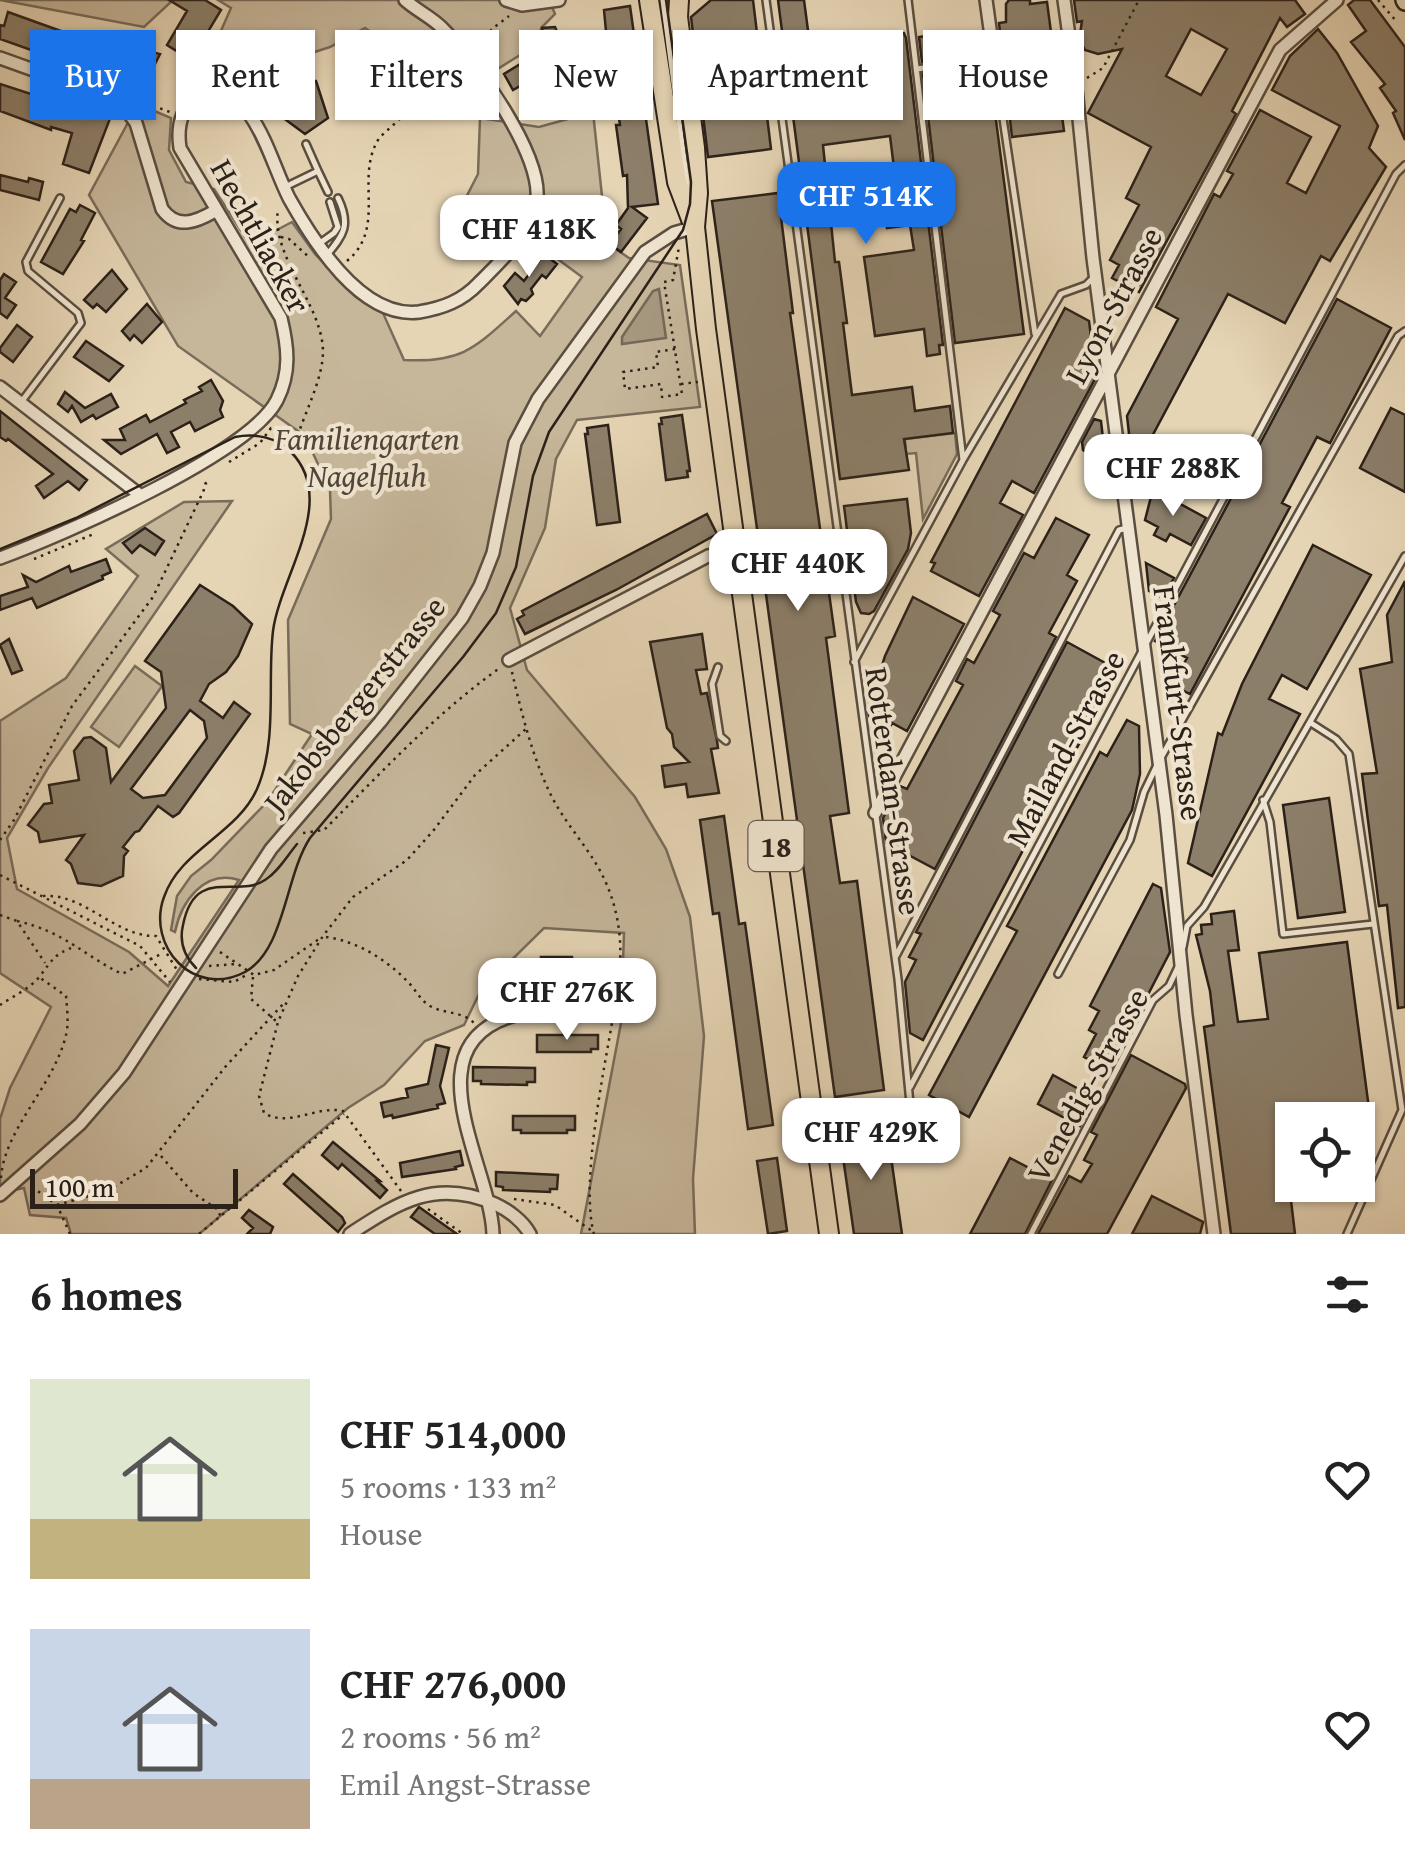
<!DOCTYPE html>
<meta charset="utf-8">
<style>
body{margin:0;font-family:"Gentium Book Plus",serif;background:#f6f6f6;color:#222;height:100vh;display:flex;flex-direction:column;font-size:38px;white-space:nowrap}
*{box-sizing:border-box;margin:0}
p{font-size:32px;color:#767676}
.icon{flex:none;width:55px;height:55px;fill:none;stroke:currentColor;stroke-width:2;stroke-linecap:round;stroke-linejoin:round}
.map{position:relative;height:1234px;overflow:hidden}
.details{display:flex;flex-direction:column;background:#fff;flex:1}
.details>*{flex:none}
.top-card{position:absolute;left:30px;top:30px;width:1345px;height:90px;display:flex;gap:20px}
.fabs{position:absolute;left:1275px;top:1102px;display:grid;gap:20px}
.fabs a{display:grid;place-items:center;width:100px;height:100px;border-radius:0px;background:#fff;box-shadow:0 2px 8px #0004;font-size:50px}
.scale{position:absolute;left:30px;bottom:25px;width:208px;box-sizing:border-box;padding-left:10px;border:5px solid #2b2119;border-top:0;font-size:28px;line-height:35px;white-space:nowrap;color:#2b2119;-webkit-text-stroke:8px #efe4cf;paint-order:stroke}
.price{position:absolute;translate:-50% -85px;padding:0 22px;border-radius:20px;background:#fff;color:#222;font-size:32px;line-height:65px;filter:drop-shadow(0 2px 5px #0008)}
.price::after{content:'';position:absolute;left:50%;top:60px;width:30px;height:22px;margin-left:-15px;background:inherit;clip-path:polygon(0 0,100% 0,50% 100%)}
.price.active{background:#1a73e8;color:#fff}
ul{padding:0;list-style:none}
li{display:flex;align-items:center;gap:30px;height:250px;padding:0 30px}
li span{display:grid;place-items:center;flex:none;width:280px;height:200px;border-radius:0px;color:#555}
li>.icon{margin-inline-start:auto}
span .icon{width:120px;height:120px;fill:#fffc;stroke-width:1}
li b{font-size:42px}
h2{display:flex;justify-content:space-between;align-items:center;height:120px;padding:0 30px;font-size:42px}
.tag{padding:0 35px;border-radius:0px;background:#fff;box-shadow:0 2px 8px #0004;font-size:35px;line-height:90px}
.tag.active{background:#1a73e8;color:#fff}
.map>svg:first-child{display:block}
</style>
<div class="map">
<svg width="1405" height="1234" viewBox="0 0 1405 1234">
<rect width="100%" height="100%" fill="#e6d5b5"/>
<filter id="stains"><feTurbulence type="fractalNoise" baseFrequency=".002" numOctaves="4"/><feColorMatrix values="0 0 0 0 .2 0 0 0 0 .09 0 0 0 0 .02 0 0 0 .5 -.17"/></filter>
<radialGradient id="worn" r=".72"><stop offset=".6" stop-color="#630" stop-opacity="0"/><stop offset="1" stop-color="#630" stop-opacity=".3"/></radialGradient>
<path fill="#c6b69a" stroke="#786c5a" stroke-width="2.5" d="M0 0H173L144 27Z
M218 0H549L555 14 542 27 533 47 483 78 461 49 434 75 365 28 330 47 262 69 247 112 201 76 231 8Z
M138 104 171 118 169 150 186 182 214 189 250 244 292 222 315 254 356 297 383 313 404 360C462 363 475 348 516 311L540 336 582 277 517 229 494 256 454 221 478 174 480 118 539 127 593 112 607 243 629 258 680 265 700 407 577 420 556 459 545 528 510 608 527 670 635 797 666 849 690 917 704 1036 693 1179 695 1234H581L621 1023 624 933 544 928 481 990 464 1025 425 1041 384 1085 348 1108 199 1234H71L66 1218 30 1215 24 1188 0 1193V1119L10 1088 51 1007 0 973V721L66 678 138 576 106 549 184 502 232 501 48 768 7 838 17 889 129 952 168 986 239 880C204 869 181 902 175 932L171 930 177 896 191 876 211 860 267 802 312 734 290 724 288 620 331 519 330 490 305 436 178 346 89 195Z
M955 433 957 454 923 519 916 453 906 454 905 439Z
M135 666 162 686 119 747 91 727Z"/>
<path fill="#a69880" stroke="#756857" stroke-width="2.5" d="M659 289 666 338 622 344V337L653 291Z"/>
<path fill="#8c7f6a" stroke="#2b2119" stroke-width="2.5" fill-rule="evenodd" d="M169 0H205L221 10 191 60 167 45 187 11Z
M711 0H753L771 149 708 157 691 17Z
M778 0H804L816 91 899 83 895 52 861 56 859 39 904 33 906 38 943 345H939L940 354 927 356 924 329 875 336 864 257 914 250 910 225 887 228 882 195 902 192 899 167 894 168 890 136 823 145 835 262H839L847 323H843L852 395 912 387 915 411 950 406 953 433 904 439 909 470 840 479Z
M1009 0H1030V4L1047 2 1064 131 1012 137 999 23 1006 22V4Z
M1074 0H1295L1305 14 1287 27 1280 18 1232 111 1236 114 1139 292 1112 278 1119 265 1110 260 1139 205 1126 198 1151 147 1088 113 1122 49 1098 54 1085 50 1079 40 1082 21 1077 22ZM1191 29 1227 49 1201 95 1166 76Z
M1354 0H1370L1405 47V140L1393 113 1396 111 1380 88 1385 84 1351 42 1366 31 1348 5Z
M630 6 658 204 632 207 647 218 621 252 610 244 621 229 616 225 628 208 627 175 623 176 616 125H620L614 84H611L604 10Z
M8 12 97 44 98 39 138 52 139 49 160 54 154 66 145 63 139 81 77 64 76 66 0 39V25L4 26Z
M555 27 567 53 581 48 586 59 561 69 544 39 542 28Z
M1318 29 1337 53 1378 126 1369 148 1386 167 1330 261 1321 256 1285 323 1228 294 1141 457 1131 451 1127 416 1178 319 1156 307 1214 194 1220 197 1233 174 1227 171 1260 110 1311 137 1287 183 1306 193 1340 126 1272 90 1290 56Z
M933 35 936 60 922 62 919 37Z
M405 59 424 83 411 94 390 73Z
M522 63 532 79 513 90 504 74Z
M989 67 1024 334 955 343 923 74Z
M288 81H316L328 118 305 134 274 111Z
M0 84 74 108 78 96 98 103 96 109 111 116 89 173 63 164 72 133 51 127V130L0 111Z
M0 175 28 182 29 178 43 182 39 200 0 190Z
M778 193 793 313H790L835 636 826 638 849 813 830 816 840 883 857 881 884 1090 835 1097 712 201Z
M80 205 95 213 81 240 84 241 63 274 41 262 70 209 76 212Z
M544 254 557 264 546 278 542 275 531 289 533 294 526 301 521 299 518 304 504 286 515 273 524 281Z
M112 270 127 289 106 312 97 304 93 308 84 300Z
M4 274 16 282 5 298 16 305 7 318 0 313V280Z
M1337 299 1391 328 1330 443 1317 437 1282 503 1290 507 1190 694 1172 685 1187 658 1155 641Z
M147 304 162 322 142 343 134 335 130 340 122 331Z
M1065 308 1089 321 1096 377 1034 493 1012 481 1000 503 1023 515 979 596 931 571 935 563 931 562Z
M17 325 32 337 13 362 0 352V348Z
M86 341 123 366 109 381 74 357Z
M211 380 223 401 220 410 223 417 195 431 190 422 171 432 179 447 167 453 157 434 121 454 104 440H125L120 429 146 415 150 422 186 403 184 400 202 391 199 387Z
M65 392 85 408 111 394 118 407 96 419 93 415 81 422 72 406 68 412 58 404Z
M1391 408 1405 415V492L1360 468Z
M0 411 87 480 79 490 68 481 44 498 36 486 53 474 8 439 6 441 0 437Z
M682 415 690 471H687L688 477 666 480 659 424H662L661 418Z
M1094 419 1101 421 1105 456 1094 457 1083 450 1082 442Z
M608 425 620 522 597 525 585 434H588L587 428Z
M1212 440 1240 455 1232 468 1205 454Z
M1153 489 1206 518 1191 545 1170 534 1166 541 1154 535 1158 527 1145 520Z
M907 499 911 533 908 549 874 611 869 614 861 613 856 602 844 506Z
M707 514 717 534 616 590 525 634 517 619 524 615 522 611Z
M1056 518 1089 535 1067 575 1077 581 1049 633 1056 637 935 869 886 843 883 818 900 786 907 789 963 685 956 681 967 659 974 663 1000 615 993 611 1024 553 1034 558Z
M145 528 164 541 155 555 140 545 132 553 123 543Z
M1313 545 1371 575 1307 689 1282 675 1269 699 1300 714 1212 876 1188 863 1218 733 1222 735 1242 684Z
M106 559 111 572 102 576 103 579 37 608 32 598 0 610V596L28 587 23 575 36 582 69 566 71 572Z
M1146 563 1174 578 1163 598 1149 591Z
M1405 581V1007L1398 1008 1387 905 1379 906 1362 774 1377 773 1360 669 1392 662 1387 615Z
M200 585 233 606 252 624 238 656 226 672 209 684 200 701 223 718 234 702 250 714 179 813 173 817 158 806 139 831 135 832 123 847 128 851 124 856 123 876 101 886 78 883 71 864 66 860 84 835 40 842 38 832 28 825 44 804 52 803 49 785 79 780 74 751 84 738 91 737 106 748 111 782 166 708 161 672 145 661ZM190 710 204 721 207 738 165 795 143 798 131 789Z
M913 597 964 624 907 731 892 723 888 731 870 722 868 710 885 656Z
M702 634 707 669 696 670 701 694 707 693 717 741 718 748 711 749 719 793 688 797 686 784 665 787 662 766 689 762 674 747 672 734 667 728 650 642Z
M9 639 22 670 12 674 0 645Z
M1067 642 1118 670 923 1040 910 1033 905 982 916 960 909 957 921 934 916 932Z
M1127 720 1139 726 1140 774 1132 810 969 1117 929 1095 1017 931 1007 926 1013 915 1100 752 1107 756Z
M1329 798 1345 912 1298 918 1283 805Z
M724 816 739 924 745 923 773 1125 748 1129 719 913 713 914 700 820Z
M1153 884 1161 888 1170 952 1109 1070 1084 1057 1096 1034 1089 1030 1099 1011 1090 1006Z
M1234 911 1239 950 1228 951 1238 1022 1268 1019 1259 953 1347 942 1373 1139 1358 1141V1120H1292V1149L1285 1150 1295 1234H1231L1204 1027 1214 1025 1210 991 1196 935 1202 934 1201 925 1212 924 1211 914Z
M541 957H572L573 964H605V982L532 985V961H541Z
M537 1035H598V1049H591V1052H537Z
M436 1045 449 1048 440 1086 445 1103 437 1105 438 1108 393 1118 392 1115 384 1117 381 1103 408 1097 406 1089 428 1084Z
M1131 1055 1185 1084 1186 1088 1107 1234H1038L1069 1176 1081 1182 1092 1164 1084 1160 1097 1135 1091 1132Z
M473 1067 535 1068V1082H527V1085L481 1084V1081H473Z
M1053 1075 1095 1098 1080 1126 1038 1104Z
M513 1116H575V1130H567V1133H521V1130H513Z
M887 1129 902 1234H854L840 1136Z
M333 1142 380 1181H377L387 1190 380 1198 342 1164 338 1169 322 1155Z
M460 1151 463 1165 455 1167 456 1169 402 1177 400 1163Z
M777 1158 787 1231 768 1234 757 1161Z
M1010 1158 1052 1180 1025 1234H970Z
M496 1172 558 1175 557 1189H550V1192L503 1190V1187L496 1186Z
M293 1174 342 1217 345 1223 338 1232 284 1184Z
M1152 1196 1203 1222 1200 1234H1132Z
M419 1207 440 1222 457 1234H435L411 1217Z
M249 1210 273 1227 270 1234H247L253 1228 242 1218Z"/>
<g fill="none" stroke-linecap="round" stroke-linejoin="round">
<g stroke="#5a4e40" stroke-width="10">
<path id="lane" d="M663 0 688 190
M766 0 898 979 914 1145 906 1152
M908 0 963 460
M917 69 994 58 1035 334
M306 144 318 171
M287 186 318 171 328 192
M320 243 334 233 338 227 330 202
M326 256C344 235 351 225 338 198
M22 401 81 323 78 313 28 271 26 262 60 198
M1147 642 1396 174 1405 165
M854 662 963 460 1061 294 1086 285 1093 278
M718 667 712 684 720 736 726 741
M1311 723 1336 739 1349 754 1402 1110
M1162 756 1398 336 1405 331
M1263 800 1270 822 1283 934 1373 924
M1183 947 1187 926 1204 907 1405 556
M896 956 1119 530 1127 528
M1058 974 1130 840 1144 792 1157 765
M910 1087 1142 651
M820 1124 911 1112
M1031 1234 1153 1000 1169 986 1178 967
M1347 1234 1402 1110"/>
</g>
<g stroke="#5a4e40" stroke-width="16">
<path id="street" d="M506 0 522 5 559 0
M986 0 994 58
M1064 0 1075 79 1093 258 1166 815 1186 1015 1214 1234
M0 58 120 101 136 123 162 209C177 230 196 222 215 211
M0 387 140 495
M0 558C60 536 250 454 277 400 291 372 288 347 281 318L180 148C172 96 216 70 250 115 267 139 276 172 289 198 313 241 361 319 419 312 443 308 462 301 479 283 501 261 528 236 536 204 547 159 473 58 441 27 431 17 416 10 405 0
M509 660 708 556 738 551
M875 813 1280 50 1337 0
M0 1195 80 1124 124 1073 271 849 380 722 462 618 480 586 493 553 515 443 538 399 645 252 674 233 695 227
M350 1234C399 1202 436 1178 495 1204 508 1210 523 1221 530 1234
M493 1234C491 1167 408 1045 515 1015 548 1005 582 1009 615 1002"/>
</g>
<g stroke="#2b2119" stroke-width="20">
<path id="secondary" d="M1404 0 1405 2"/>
</g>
<g stroke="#2b2119" stroke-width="22">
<path id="primary" d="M649 0 677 182 694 227
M679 0 678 17 695 148 698 193 695 227 706 329 829 1234"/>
</g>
<path stroke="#2b2119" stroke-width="2.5" stroke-dasharray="2.5 5" stroke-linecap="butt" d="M1378 0 1397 22
M475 48 493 28 509 16
M1087 78 1103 68 1139 0
M132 98 170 112
M281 237 289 239 310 258
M347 261C388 227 353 176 380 137L459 65
M675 349 656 352 658 367 623 372 625 389 661 384 662 397 682 394 664 282 673 280 679 247
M681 384 698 382
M229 462 260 443 271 428 298 435C306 410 323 378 323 351 322 304 271 258 278 209
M34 559 96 533
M512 672C521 711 532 755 549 791 561 817 580 838 595 862 619 901 625 944 617 989
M303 833 324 830C381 773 435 714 501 667
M0 840 14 820 72 706 153 597 203 492 206 484 203 479
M0 875 140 946 170 982
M43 896C85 893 115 937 156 936L177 970
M0 915 17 921 45 963
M17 921C65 932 83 955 122 974L161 954
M326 937C357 941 387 960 408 982 416 990 420 1000 430 1006 444 1014 462 1011 474 1023
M220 952 254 975 274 970 319 939
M209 966 236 964
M253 977 251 999 277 1022
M199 979 234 982 248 974
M0 1005C12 997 31 988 40 976 54 958 53 955 76 946
M161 1156 193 1193 217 1209 221 1217
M1 1178C4 1129 54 1086 66 1035 69 1023 67 1008 66 996L39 977
M32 1187 57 1205 70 1234
M401 1191 343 1111C317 1105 289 1128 264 1113L259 1096 278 1022 298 976 323 936 353 897 407 860 433 831 475 775 527 728
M514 1199 555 1205 592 1231
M57 1205 107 1191 146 1168 226 1066 284 1003
M428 1209 463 1234
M199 1234 344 1114
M594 1234C580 1184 604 1071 613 1017"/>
<use href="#lane" stroke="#efe4cf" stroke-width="5"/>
<use href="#street" stroke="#efe4cf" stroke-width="11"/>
<use href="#secondary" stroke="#efe4cf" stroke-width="15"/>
<use href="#primary" stroke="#e6d5b5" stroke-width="18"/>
<path stroke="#2b2119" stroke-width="2.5" d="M0 549 76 518 235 437C255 433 276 437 291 452 339 501 280 576 273 631 267 681 278 741 257 789 237 834 180 850 164 897 146 946 194 999 245 972 285 950 285 876 310 838L463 657 496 613 516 567 533 476 549 432 683 230 690 204 691 182 666 0
M196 968C184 956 179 942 183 925 195 865 237 899 265 880 278 872 287 856 297 844"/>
</g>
<g text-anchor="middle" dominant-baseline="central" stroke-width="8" stroke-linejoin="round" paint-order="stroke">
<rect fill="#efe4cf" stroke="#665c50" stroke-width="2.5" x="748.5" y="821" width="55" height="50" rx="8"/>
<g font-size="30" font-weight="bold" fill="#2b2119">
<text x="776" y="846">18</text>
</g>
<g font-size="32" fill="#2b2119" stroke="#efe4cf">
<text transform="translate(261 236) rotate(61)">Hechtliacker</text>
<text transform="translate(1113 305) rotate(-62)">Lyon-Strasse</text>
<text transform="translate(1179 703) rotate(83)">Frankfurt-Strasse</text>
<text transform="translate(354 704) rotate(-51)">Jakobsbergerstrasse</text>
<text transform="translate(1065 748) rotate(-62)">Mailand-Strasse</text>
<text transform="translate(894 791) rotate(82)">Rotterdam-Strasse</text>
<text transform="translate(1087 1085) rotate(-61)">Venedig-Strasse</text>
</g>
<g font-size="32" font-style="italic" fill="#524639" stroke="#efe4cf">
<text x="367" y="438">Familiengarten<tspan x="367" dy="37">Nagelfluh</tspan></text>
</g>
</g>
<rect width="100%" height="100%" filter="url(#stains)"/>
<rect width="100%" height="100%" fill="url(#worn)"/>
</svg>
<div class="fabs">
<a><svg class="icon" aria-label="locate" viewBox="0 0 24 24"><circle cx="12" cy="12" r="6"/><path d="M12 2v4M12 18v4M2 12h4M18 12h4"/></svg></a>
</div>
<div class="scale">100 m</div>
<b class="price active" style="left:866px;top:247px">CHF 514K</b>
<b class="price" style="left:529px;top:280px">CHF 418K</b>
<b class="price" style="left:1173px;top:519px">CHF 288K</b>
<b class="price" style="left:798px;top:614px">CHF 440K</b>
<b class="price" style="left:567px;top:1043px">CHF 276K</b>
<b class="price" style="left:871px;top:1183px">CHF 429K</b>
<div class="top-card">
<a class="tag active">Buy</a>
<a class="tag">Rent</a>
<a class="tag">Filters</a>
<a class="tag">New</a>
<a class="tag">Apartment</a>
<a class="tag">House</a>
</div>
</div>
<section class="details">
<h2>6 homes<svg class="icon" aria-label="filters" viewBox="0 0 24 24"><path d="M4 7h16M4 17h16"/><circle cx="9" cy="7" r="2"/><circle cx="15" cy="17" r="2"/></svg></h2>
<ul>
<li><span style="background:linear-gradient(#dfe7d0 70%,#c2b280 0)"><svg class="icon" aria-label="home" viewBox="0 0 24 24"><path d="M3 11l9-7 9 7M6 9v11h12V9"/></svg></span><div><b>CHF 514,000</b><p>5 rooms · 133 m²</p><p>House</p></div><svg class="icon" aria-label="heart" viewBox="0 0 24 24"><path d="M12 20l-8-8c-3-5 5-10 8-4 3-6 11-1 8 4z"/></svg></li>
<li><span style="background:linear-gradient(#c9d6e8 75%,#b9a48a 0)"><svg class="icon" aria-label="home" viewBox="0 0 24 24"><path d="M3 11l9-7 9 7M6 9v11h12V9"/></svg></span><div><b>CHF 276,000</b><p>2 rooms · 56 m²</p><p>Emil Angst-Strasse</p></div><svg class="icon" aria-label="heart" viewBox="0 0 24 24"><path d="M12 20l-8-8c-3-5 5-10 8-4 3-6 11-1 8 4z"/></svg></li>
</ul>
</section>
